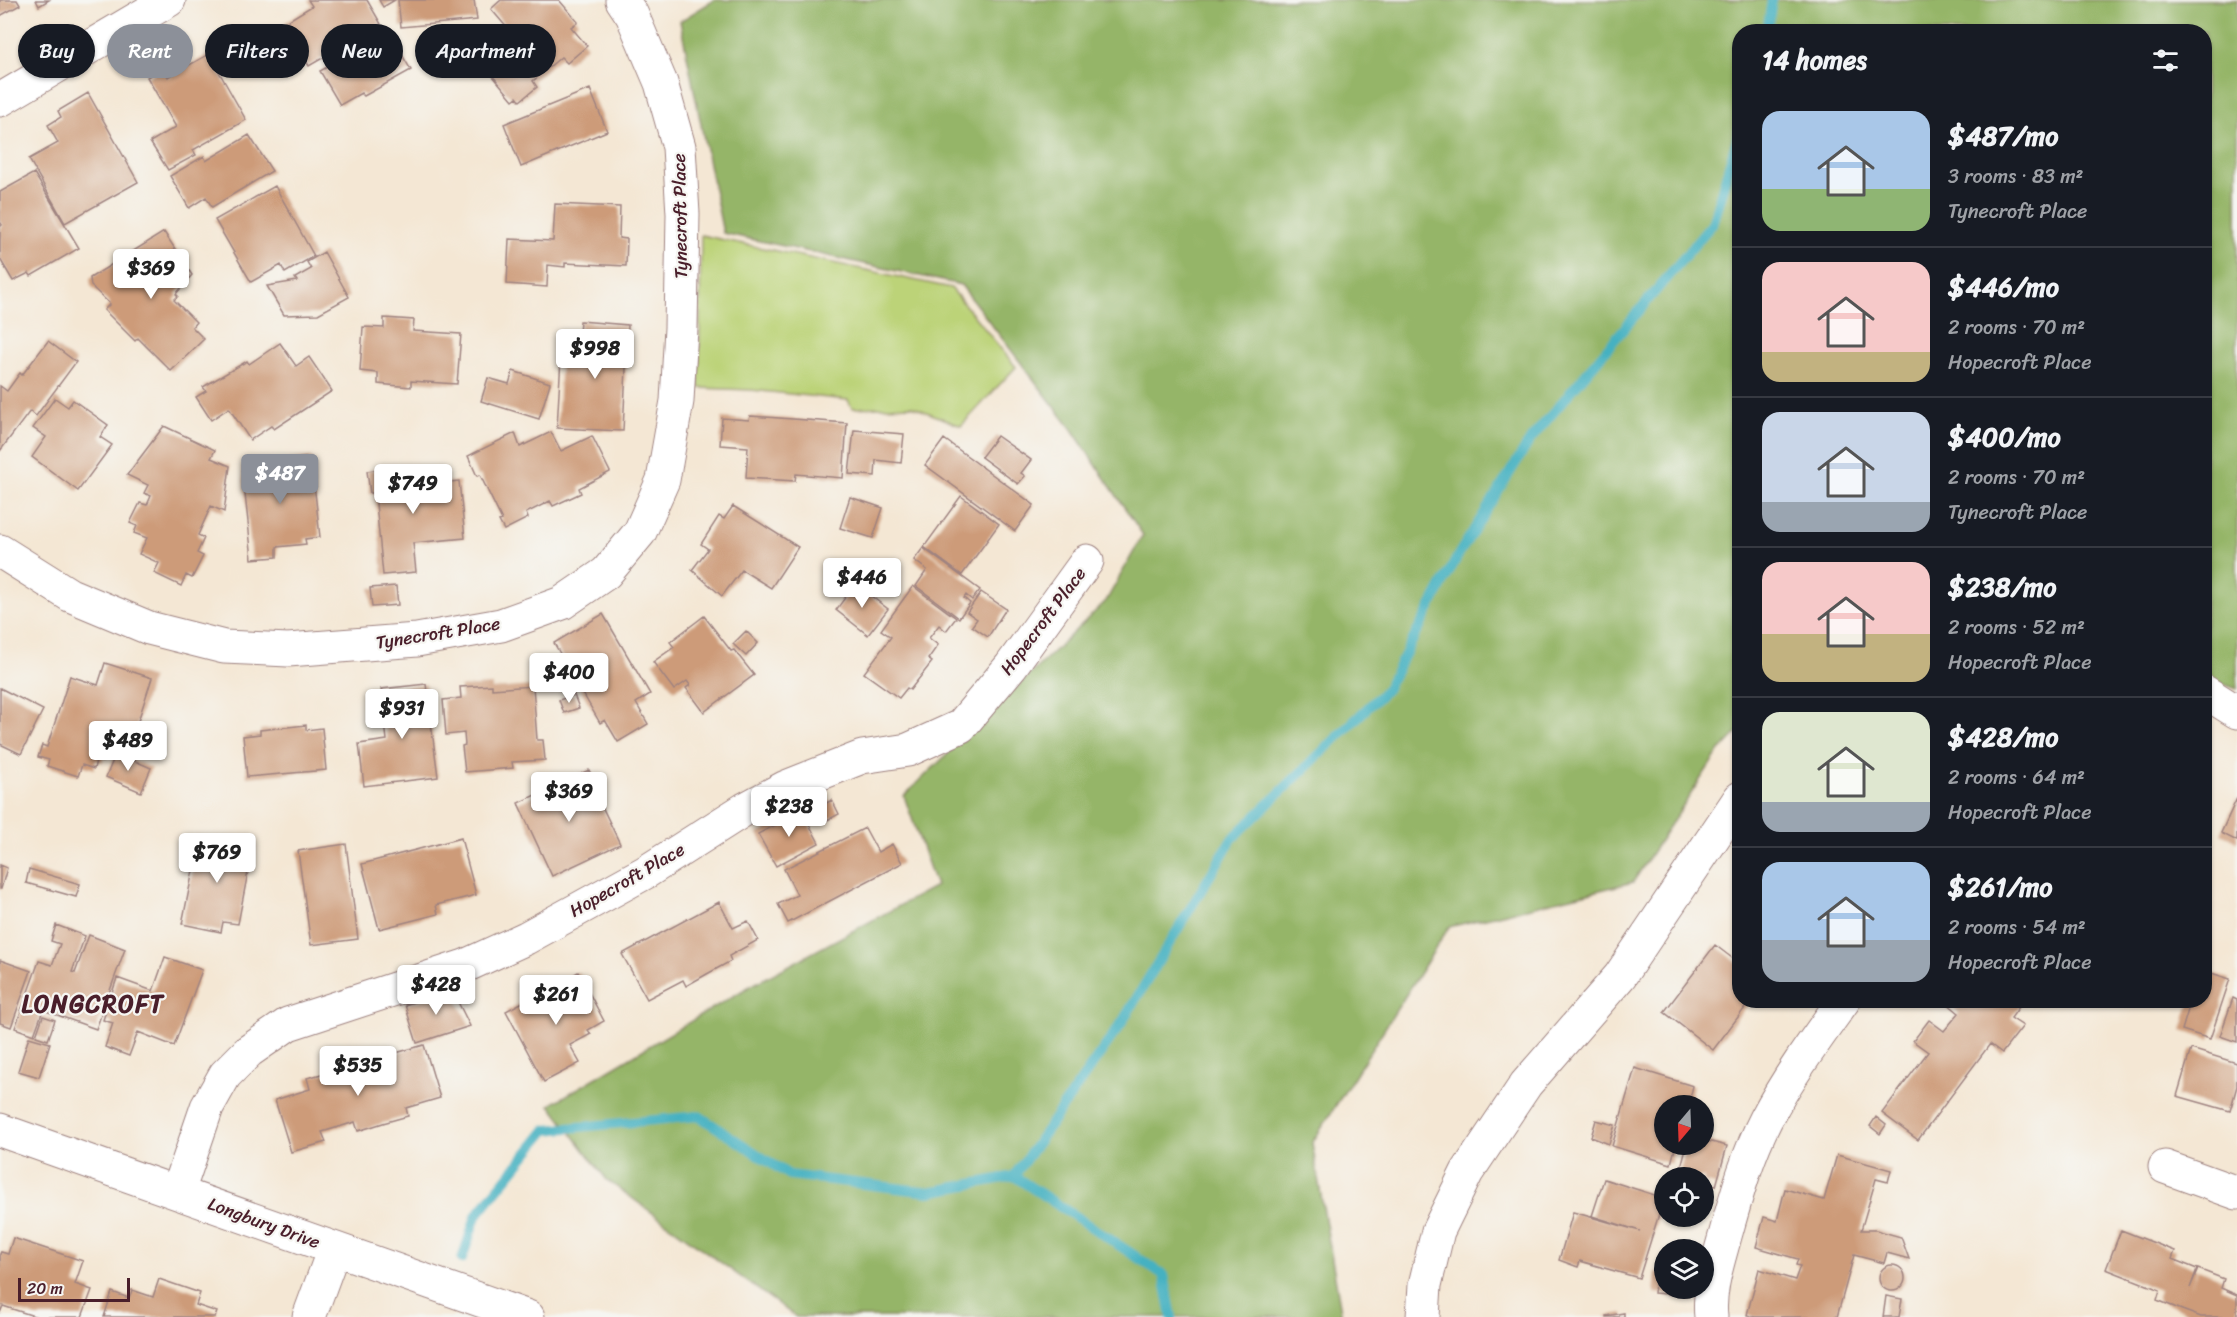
<!DOCTYPE html>
<meta charset="utf-8">
<style>
body{margin:0;font-family:Sriracha,sans-serif;background:#20242c;color:#f1f3f6;height:100vh;display:flex;flex-direction:column;font-size:22px;white-space:nowrap}
*{box-sizing:border-box;margin:0}
p{font-size:20px;color:#9ea1a6}
.icon{flex:none;width:33px;height:33px;fill:none;stroke:currentColor;stroke-width:2;stroke-linecap:round;stroke-linejoin:round}
.map{position:relative;flex:1;overflow:hidden}
.drawer{position:absolute;left:1732px;top:24px;width:480px;height:984px;display:flex;flex-direction:column;background:#171b24;border-radius:24px;box-shadow:0 2px 4px #0004}
.drawer>*{flex:none}
.guide{position:absolute;left:18px;top:24px;width:570px;height:54px;display:flex;gap:12px}
.needle{width:39px;rotate:199deg}
.controls{position:absolute;left:1654px;top:1095px;display:grid;gap:12px}
.controls a{display:grid;place-items:center;width:60px;height:60px;border-radius:50%;background:#171b24;box-shadow:0 2px 4px #0004;font-size:30px}
.scale{position:absolute;left:18px;bottom:15px;width:112px;box-sizing:border-box;padding-left:6px;border:3px solid #4a1f2b;border-top:0;font-size:16px;line-height:21px;white-space:nowrap;color:#4a1f2b;-webkit-text-stroke:4px #f6f6f2;paint-order:stroke}
.price{position:absolute;translate:-50% -51px;padding:0 14px;border-radius:6px;background:#fff;color:#222;font-size:20px;line-height:39px;filter:drop-shadow(0 2px 3px #0008)}
.price::after{content:'';position:absolute;left:50%;top:36px;width:18px;height:14px;margin-left:-9px;background:inherit;clip-path:polygon(0 0,100% 0,50% 100%)}
.price.current{background:#8c9099;color:#fff}
ul{padding:0;list-style:none}
li{display:flex;align-items:center;gap:18px;height:150px;padding:0 30px}
li+li{border-top:2px solid #363941}
li span{display:grid;place-items:center;flex:none;width:168px;height:120px;border-radius:18px;color:#555}
li>.icon{margin-inline-start:auto}
span .icon{width:72px;height:72px;fill:#fffc;stroke-width:1}
li b{font-size:26px}
h2{display:flex;justify-content:space-between;align-items:center;height:72px;padding:0 30px;font-size:26px}
.tag{padding:0 21px;border-radius:27px;background:#171b24;box-shadow:0 2px 4px #0004;font-size:21px;line-height:54px}
.tag.current{background:#8c9099;color:#fff}
.map>svg:first-child{display:block}
</style>
<div class="map">
<svg width="2237" height="1317" viewBox="0 0 2237 1317">
<rect width="100%" height="100%" fill="#f6f6f2"/>
<filter id="ink" filterUnits="userSpaceOnUse"><feTurbulence type="fractalNoise" baseFrequency=".0167" numOctaves="2"/><feDisplacementMap in="SourceGraphic" scale="12" xChannelSelector="R" yChannelSelector="G"/><feConvolveMatrix kernelMatrix="1 2 1 2 8 2 1 2 1" color-interpolation-filters="sRGB"/></filter>
<filter id="wash" filterUnits="userSpaceOnUse"><feTurbulence type="fractalNoise" baseFrequency=".008" numOctaves="4" result="noise"/><feDisplacementMap in="SourceGraphic" scale="24" xChannelSelector="R" yChannelSelector="G"/><feGaussianBlur stdDeviation="1.35" result="paint"/><feColorMatrix in="noise" values="0 0 0 0 0 0 0 0 0 0 0 0 0 0 0 0 0 1.4 0 .05"/><feComposite in="paint" operator="in"/></filter>
<g filter="url(#wash)">
<rect width="100%" height="100%" fill="#f4e7d4"/>
<path fill="#bcd378" stroke="#837952" stroke-width="1.5" d="M701 235 951 288 1016 367 961 426 912 406 852 408 848 400 751 390 699 388Z"/>
<path fill="#95b568" stroke="#706a4a" stroke-width="1.5" d="M714 0H2237V689L2205 678V32H1740V730L1717 754 1633 882 1449 927 1312 1143 1342 1317H796L607 1180 550 1105 745 989 936 886 904 796 1106 601 1143 535 1071 428 961 285 723 233 680 21Z"/>
<g fill="none" stroke-linecap="round" stroke-linejoin="round">
<path stroke="#44b1c1" stroke-width="10" d="M1767 32 1772 0
M462 1259 476 1216 546 1130 699 1116 789 1175 929 1192 1014 1176
M1172 1317 1164 1275 1014 1176 1121 1024 1232 839 1386 690 1460 552 1531 439 1712 224 1740 129"/>
</g>
<g id="blocks">
<path fill="#cd9b79" d="M0 0H17L20 5 0 16Z
M36 0H49L39 6Z
M308 0H367L381 24 309 66 284 23 312 6Z
M379 0H395L383 7Z
M398 0H474L477 20 401 27Z
M501 0H559L578 22 571 27 587 46 567 63 561 57 533 81 537 87 520 101 517 97 513 100 482 63 514 36 491 9Z
M386 28 411 70 364 96 361 93 340 105 320 71 342 59 339 54Z
M209 54 246 120 193 150 196 155 168 170 150 142 176 127 147 77 163 68 168 77Z
M590 89 607 131 521 167 504 124Z
M88 93 138 182 65 223 29 159 58 143 48 125 61 117 58 111Z
M249 135 272 171 212 207 206 197 189 208 170 176 204 156 206 161Z
M34 173 79 248 31 276 29 273 13 281 0 259V227L2 225 0 222V192Z
M275 186 314 256 285 273 281 265 251 282 215 220Z
M555 204 620 207 619 238 627 239 626 266 565 263V267L548 265 547 287 507 284 509 239 553 241Z
M164 232 192 275 176 294 178 296 174 300 196 322 192 327 204 339 171 371 138 338 135 341 104 310 110 304 91 286 90 278Z
M324 252 349 297 318 314 284 315 267 286 297 281 295 278 311 269 307 262Z
M384 318 414 320 413 331 461 334 457 384 411 381V387L378 384V373L360 371 363 327 384 328Z
M580 321 628 325 623 431 557 428 561 358 577 359Z
M48 341 76 362 36 416 30 411 0 451V386L7 391 20 373 22 375Z
M280 343 296 366 309 357 332 391 274 429 271 426 250 440 229 408 211 420 196 397 206 391 203 387 247 361 249 364Z
M513 371 550 383 539 419 481 401 488 378 509 384Z
M55 398 68 407 73 400 108 425 100 437 112 445 78 491 32 457 46 437 33 428Z
M750 416 847 423 843 478 796 474 795 481 746 478 748 447 720 445 722 418 749 420Z
M164 426 215 450 211 458 230 466 224 512 211 506 198 535 204 538 197 553 203 556 192 578 186 575 181 586 154 573 159 563 139 554 147 538 134 533 137 526 130 523 140 503 147 505 151 496 144 493 148 485 127 475Z
M854 430 904 434 901 463 876 460 875 476 849 474Z
M551 432 561 451 592 436 610 472 579 488 581 493 553 506 550 501 526 513 528 518 504 530 499 521 502 520 480 475 477 476 468 456 515 433 520 447Z
M997 436 1031 460 1021 473 1025 476 1018 484 981 457Z
M944 439 1034 505 1015 531 925 465Z
M311 457 320 537 305 539 306 544 277 547V557L252 559 242 466Z
M408 466 410 482 440 479 441 483 459 481 465 538 413 543 416 572 383 575 375 493H370L367 471Z
M961 496 999 524 962 575 924 547Z
M850 497 883 508 873 538 840 528Z
M733 506 798 547 771 588 742 570 722 596 692 570 708 549 701 544 719 516 724 519Z
M923 548 980 590 972 600 966 595 964 598 970 603 959 618 916 586 927 570 914 560Z
M855 584 888 609 868 635 836 610Z
M396 586 398 605 372 607 370 588Z
M913 586 956 618 946 631 939 625 929 638 938 645 928 659 932 662 910 690 907 688 899 698 864 673 891 637 881 630Z
M981 592 1006 609 988 637 972 626 977 619 967 612Z
M603 614 650 694 636 703 648 724 618 742 605 720 600 723 554 643Z
M704 616 731 651 734 650 754 675 704 712 686 688 690 685 687 681 674 690 653 662 674 647 670 642Z
M746 631 758 643 746 656 733 644Z
M105 663 152 678 129 749 109 742 102 762 96 760 94 769 82 765 78 776 47 766 49 760 38 757 42 745 47 747 70 676 98 685Z
M426 684 438 777 364 786 359 744 387 740 381 689Z
M492 685V689L533 686 537 740H543L545 760 512 762 513 768 465 772 462 746 465 745 464 733 446 735 443 700 461 698 460 687Z
M0 688 43 710 21 754 0 744Z
M574 695 579 708 564 713 559 700Z
M306 725V730L322 728 326 770 247 777 243 736 260 734V730Z
M116 753 151 768 141 792 106 777Z
M589 770 602 796 598 798 620 844 552 876 518 803Z
M2237 798V841L2221 833Z
M832 800 839 814 822 823 815 809Z
M802 811 819 843 776 866 758 834Z
M865 828 878 852 892 844 902 863 788 923 778 904 797 895 784 869Z
M200 836 253 846 238 924 223 922 221 932 182 924Z
M461 838 476 895 436 905 438 914 379 929 362 864Z
M346 844 358 939 311 945 298 851Z
M0 865 7 868 1 889H0Z
M29 869 80 884 76 897 26 883Z
M719 902 733 928 748 921 758 940 729 956 731 961 707 974 686 986 683 980 647 999 622 954Z
M56 925 85 936 72 972 75 973 89 935 125 949 96 1029 43 1010 34 1035 15 1028 39 961 52 965 60 944 51 941Z
M1715 945 1740 964V1000H1751L1713 1050 1664 1012Z
M165 957 202 970 174 1046 138 1032 129 1056 105 1047 113 1023 103 1020 117 978 153 991Z
M0 960 31 971 11 1027 0 1023Z
M2205 971 2230 979 2210 1039 2182 1030 2191 1000H2205Z
M578 972 604 1021 588 1030 591 1034 570 1045 580 1063 544 1082 506 1011 523 1002 525 1006 563 986 561 982Z
M452 990 470 1026 417 1043 405 1005Z
M2233 998 2237 1000V1042L2220 1036Z
M1949 1000H2024L2011 1018 2023 1026 2002 1053 1990 1044 1918 1140 1882 1113 1928 1052 1913 1041 1929 1020 1944 1031 1959 1013 1947 1003Z
M43 1016 55 1020 48 1040 36 1036Z
M29 1037 50 1043 39 1077 18 1071Z
M424 1045 440 1098 406 1108 408 1116 383 1123 358 1131 355 1122 322 1132 326 1142 291 1152 275 1100 310 1089 307 1078Z
M2191 1049 2237 1063V1086L2230 1111 2177 1096Z
M1635 1068 1693 1086 1688 1106H1665V1144H1676L1671 1164 1612 1146Z
M1876 1117 1886 1125 1880 1134 1870 1126Z
M1596 1120 1615 1125 1609 1144 1591 1137Z
M1704 1140 1727 1146 1716 1186 1704 1182V1178H1688L1679 1175 1687 1144H1704Z
M1837 1155 1891 1170 1888 1182 1876 1179 1861 1230H1876L1901 1237 1909 1259 1887 1253 1884 1263 1854 1255 1837 1317H1755L1747 1315 1759 1269 1795 1280 1800 1266 1796 1265 1798 1259 1756 1247 1764 1217 1777 1221 1785 1189 1824 1200Z
M1604 1179 1664 1198 1639 1278 1580 1261 1578 1267 1559 1260 1573 1212 1640 1231 1592 1216Z
M2121 1230 2175 1251 2172 1259 2197 1269 2190 1288 2198 1269 2224 1279 2221 1288 2237 1295V1317H2201L2182 1310 2157 1300 2160 1290 2106 1269Z
M13 1238 83 1261 75 1284 92 1290 82 1317H37L3 1306 0 1313V1254L1 1252 8 1254Z
M1879 1278a13 13 0 1 1 26 0a13 13 0 1 1-26 0Z
M1656 1272 1665 1273V1288H1690L1689 1296 1654 1293Z
M159 1279 200 1293 196 1305 217 1312 215 1317H104L112 1292 129 1298 132 1290 153 1297Z
M1886 1296 1902 1299 1899 1317H1883Z
M1624 1313V1317H1606V1316Z"/>
</g>
</g>
<g filter="url(#ink)">
<use href="#blocks" fill-opacity="0" stroke="#9f8380" stroke-width="1.5"/>
<g fill="none" stroke-linecap="round" stroke-linejoin="round">
<g stroke="#9f8380" stroke-width="35">
<path id="minor" d="M0 100 169 0
M0 551 70 595 149 628 224 647 288 650 417 640 501 625 562 603 606 573 640 532 663 480 677 401 681 328 683 214 679 147 661 83 632 15 622 0
M2205 692 2237 712
M0 1130 528 1317
M2165 1167 2237 1193
M178 1192 207 1107 225 1075 249 1051 288 1024 465 966 526 938 646 872 745 809 786 787 862 757 908 750 961 726 1011 666 1087 561
M309 1317 334 1249
M1423 1317 1425 1285 1438 1231 1467 1172 1526 1084 1620 976 1740 798
M1711 1317C1708 1291 1718 1262 1725 1236 1736 1197 1747 1156 1766 1119 1788 1077 1816 1039 1844 1000"/>
</g>
<use href="#minor" stroke="#fff" stroke-width="33"/>
</g>
</g>
<g text-anchor="middle" dominant-baseline="central" stroke-width="4.5" stroke-linejoin="round" paint-order="stroke">
<g font-size="18" fill="#4a1f2b" stroke="#f6f6f2">
<text transform="translate(680 216) rotate(-91)">Tynecroft Place</text>
<text transform="translate(1043 621) rotate(-53)">Hopecroft Place</text>
<text transform="translate(438 633) rotate(-9)">Tynecroft Place</text>
<text transform="translate(627 880) rotate(-30)">Hopecroft Place</text>
<text transform="translate(264 1223) rotate(20)">Longbury Drive</text>
</g>
<g font-size="24" font-weight="bold" letter-spacing="1.5" fill="#4a1f2b" stroke="#f6f6f2">
<text x="93" y="1004">LONGCROFT</text>
</g>
</g>
</svg>
<div class="controls">
<a><svg class="needle" viewBox="-14 -14 28 28"><path d="M0-13l5 13h-10z" fill="#e53935"/><path d="M0 13l5-13h-10z" fill="#9ea1a6"/></svg></a>
<a><svg class="icon" aria-label="locate" viewBox="0 0 24 24"><circle cx="12" cy="12" r="6"/><path d="M12 2v4M12 18v4M2 12h4M18 12h4"/></svg></a>
<a><svg class="icon" aria-label="layers" viewBox="0 0 24 24"><path d="M12 4l9 5-9 5-9-5zM3 14l9 5 9-5"/></svg></a>
</div>
<div class="scale">20 m</div>
<b class="price" style="left:151px;top:300px">$369</b>
<b class="price" style="left:595px;top:380px">$998</b>
<b class="price current" style="left:280px;top:505px">$487</b>
<b class="price" style="left:413px;top:515px">$749</b>
<b class="price" style="left:862px;top:609px">$446</b>
<b class="price" style="left:569px;top:704px">$400</b>
<b class="price" style="left:402px;top:740px">$931</b>
<b class="price" style="left:128px;top:772px">$489</b>
<b class="price" style="left:569px;top:823px">$369</b>
<b class="price" style="left:789px;top:838px">$238</b>
<b class="price" style="left:217px;top:884px">$769</b>
<b class="price" style="left:436px;top:1016px">$428</b>
<b class="price" style="left:556px;top:1026px">$261</b>
<b class="price" style="left:358px;top:1097px">$535</b>
<div class="guide">
<a class="tag">Buy</a>
<a class="tag current">Rent</a>
<a class="tag">Filters</a>
<a class="tag">New</a>
<a class="tag">Apartment</a>
</div>
<section class="drawer">
<h2>14 homes<svg class="icon" aria-label="filters" viewBox="0 0 24 24"><path d="M4 7h16M4 17h16"/><circle cx="9" cy="7" r="2"/><circle cx="15" cy="17" r="2"/></svg></h2>
<ul>
<li><span style="background:linear-gradient(#a9c7e8 65%,#8fb573 0)"><svg class="icon" aria-label="home" viewBox="0 0 24 24"><path d="M3 11l9-7 9 7M6 9v11h12V9"/></svg></span><div><b>$487/mo</b><p>3 rooms · 83 m²</p><p>Tynecroft Place</p></div></li>
<li><span style="background:linear-gradient(#f6c9c9 75%,#c2b280 0)"><svg class="icon" aria-label="home" viewBox="0 0 24 24"><path d="M3 11l9-7 9 7M6 9v11h12V9"/></svg></span><div><b>$446/mo</b><p>2 rooms · 70 m²</p><p>Hopecroft Place</p></div></li>
<li><span style="background:linear-gradient(#c9d6e8 75%,#9aa5b1 0)"><svg class="icon" aria-label="home" viewBox="0 0 24 24"><path d="M3 11l9-7 9 7M6 9v11h12V9"/></svg></span><div><b>$400/mo</b><p>2 rooms · 70 m²</p><p>Tynecroft Place</p></div></li>
<li><span style="background:linear-gradient(#f6c9c9 60%,#c2b280 0)"><svg class="icon" aria-label="home" viewBox="0 0 24 24"><path d="M3 11l9-7 9 7M6 9v11h12V9"/></svg></span><div><b>$238/mo</b><p>2 rooms · 52 m²</p><p>Hopecroft Place</p></div></li>
<li><span style="background:linear-gradient(#dfe7d0 75%,#9aa5b1 0)"><svg class="icon" aria-label="home" viewBox="0 0 24 24"><path d="M3 11l9-7 9 7M6 9v11h12V9"/></svg></span><div><b>$428/mo</b><p>2 rooms · 64 m²</p><p>Hopecroft Place</p></div></li>
<li><span style="background:linear-gradient(#a9c7e8 65%,#9aa5b1 0)"><svg class="icon" aria-label="home" viewBox="0 0 24 24"><path d="M3 11l9-7 9 7M6 9v11h12V9"/></svg></span><div><b>$261/mo</b><p>2 rooms · 54 m²</p><p>Hopecroft Place</p></div></li>
</ul>
</section>
</div>
